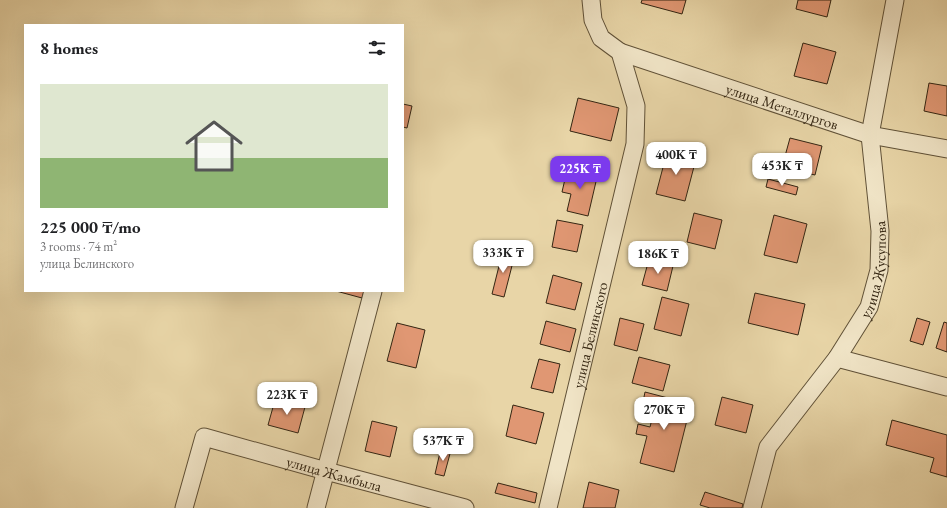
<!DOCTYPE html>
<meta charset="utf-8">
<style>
body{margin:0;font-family:"EB Garamond",serif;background:#f6f6f6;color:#202124;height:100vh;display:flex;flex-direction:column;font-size:15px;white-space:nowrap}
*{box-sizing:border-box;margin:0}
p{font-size:13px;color:#757577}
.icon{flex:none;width:22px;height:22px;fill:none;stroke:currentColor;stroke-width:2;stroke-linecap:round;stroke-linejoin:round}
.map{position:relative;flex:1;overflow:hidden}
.side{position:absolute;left:24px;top:24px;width:380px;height:268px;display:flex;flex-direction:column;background:#fff;border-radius:0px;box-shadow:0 4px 16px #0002}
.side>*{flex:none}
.price{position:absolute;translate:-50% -34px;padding:0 9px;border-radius:8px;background:#fff;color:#222;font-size:13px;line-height:26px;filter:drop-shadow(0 1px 2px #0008)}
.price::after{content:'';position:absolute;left:50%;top:24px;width:12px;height:9px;margin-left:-6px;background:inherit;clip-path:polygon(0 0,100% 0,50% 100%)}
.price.active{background:#7c3aed;color:#fff}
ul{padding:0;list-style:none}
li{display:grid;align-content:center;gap:8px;height:212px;padding:0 16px}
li+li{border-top:1px solid #e0e0e0}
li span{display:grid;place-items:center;height:124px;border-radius:0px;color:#555}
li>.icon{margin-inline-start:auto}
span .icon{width:72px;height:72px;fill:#fffc;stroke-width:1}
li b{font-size:17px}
h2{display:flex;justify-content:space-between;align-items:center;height:48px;padding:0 16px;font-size:17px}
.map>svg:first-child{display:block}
</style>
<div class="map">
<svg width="947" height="508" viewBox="0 0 947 508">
<rect width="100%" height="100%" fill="#e8d5a7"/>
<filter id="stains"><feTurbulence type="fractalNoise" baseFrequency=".005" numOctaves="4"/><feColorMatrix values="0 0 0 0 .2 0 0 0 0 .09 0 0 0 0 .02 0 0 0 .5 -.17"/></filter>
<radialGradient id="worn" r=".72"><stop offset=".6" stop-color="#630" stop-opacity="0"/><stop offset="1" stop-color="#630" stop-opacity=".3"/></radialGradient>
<path fill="#e09773" stroke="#332512" d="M642 0H686L682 14 641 3Z
M798 0H831L827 17 796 9Z
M803 43 836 52 827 84 794 76Z
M929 83 947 86V116L924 111Z
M578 98 619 108 611 141 570 131Z
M403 104 412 106 407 128 403 127Z
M790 138 822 146 815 175 782 167Z
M667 152 696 159 685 201 656 194Z
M568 166 598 173 588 216 567 211 571 194 562 192Z
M768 179 798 187 796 195 766 187Z
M694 213 722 220 715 249 687 242Z
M774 215 807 224 797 263 764 255Z
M557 220 583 225 577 252 552 247Z
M503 250 515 254 504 297 492 294Z
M649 259 673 266 667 291 642 285Z
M553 275 582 283 575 310 546 303Z
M336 291H364L362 298Z
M755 293 805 304 798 335 748 323Z
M662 297 689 304 681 336 654 329Z
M620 318 644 324 637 351 614 345Z
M917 318 930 322 923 345 910 341Z
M546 321 576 329 570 352 540 344Z
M944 322 947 323V352L936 348Z
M397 323 425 330 416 368 387 361Z
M639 357 670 365 663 391 632 383Z
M539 359 560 364 553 393 531 388Z
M645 392 691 404 674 472 640 463 647 436 636 434 638 424 650 427 654 411 642 407Z
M722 397 753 405 746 433 715 425Z
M275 400 305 407 298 433 268 425Z
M513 405 544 413 536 444 506 436Z
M892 420 947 435V477L930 472 934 458 886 445Z
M372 421 397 427 390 457 365 451Z
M441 448 451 450 444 476 435 474Z
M589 482 619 490 615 508H583Z
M498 483 537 493 535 503 495 493Z
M705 492 743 504 742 508H710L700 505Z"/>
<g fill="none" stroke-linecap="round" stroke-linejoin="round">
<g stroke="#605137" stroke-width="19">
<g id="minor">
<path id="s1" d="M620 52 870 135 947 149"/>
<path d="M837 358 947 387"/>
<path id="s2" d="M184 508 204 437 326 471 465 508"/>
<path d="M316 508 373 291"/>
<path id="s3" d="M548 508 635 144 636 106 620 52 601 38 593 20 591 0"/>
<path id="s4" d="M752 508 768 447 837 358 869 307 879 270 880 231 870 135 895 0"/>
</g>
</g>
<use href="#minor" stroke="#f0e4c6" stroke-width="17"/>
</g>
<g text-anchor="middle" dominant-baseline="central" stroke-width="3.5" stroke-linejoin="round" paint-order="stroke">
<g font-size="15" fill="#332512" stroke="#f0e4c6">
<text stroke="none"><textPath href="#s1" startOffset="171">улица Металлургов</textPath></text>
<text stroke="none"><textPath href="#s4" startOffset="274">улица Жусупова</textPath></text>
<text stroke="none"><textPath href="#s3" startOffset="178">улица Белинского</textPath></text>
<text stroke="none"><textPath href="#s2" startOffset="209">улица Жамбыла</textPath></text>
</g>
</g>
<rect width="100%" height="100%" filter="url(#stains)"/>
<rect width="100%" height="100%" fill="url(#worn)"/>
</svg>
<b class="price" style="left:676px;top:176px">400K ₸</b>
<b class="price" style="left:782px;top:187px">453K ₸</b>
<b class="price active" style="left:580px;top:190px">225K ₸</b>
<b class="price" style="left:503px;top:274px">333K ₸</b>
<b class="price" style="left:658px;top:275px">186K ₸</b>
<b class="price" style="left:287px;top:416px">223K ₸</b>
<b class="price" style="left:664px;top:431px">270K ₸</b>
<b class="price" style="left:443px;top:462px">537K ₸</b>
<section class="side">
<h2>8 homes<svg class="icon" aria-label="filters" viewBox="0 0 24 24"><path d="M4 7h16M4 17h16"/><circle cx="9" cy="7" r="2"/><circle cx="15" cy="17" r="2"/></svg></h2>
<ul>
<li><span style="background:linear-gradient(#dfe7d0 60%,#8fb573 0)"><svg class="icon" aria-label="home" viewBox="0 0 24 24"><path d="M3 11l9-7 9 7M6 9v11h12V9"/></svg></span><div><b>225 000 ₸/mo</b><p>3 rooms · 74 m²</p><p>улица Белинского</p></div></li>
</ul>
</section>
</div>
